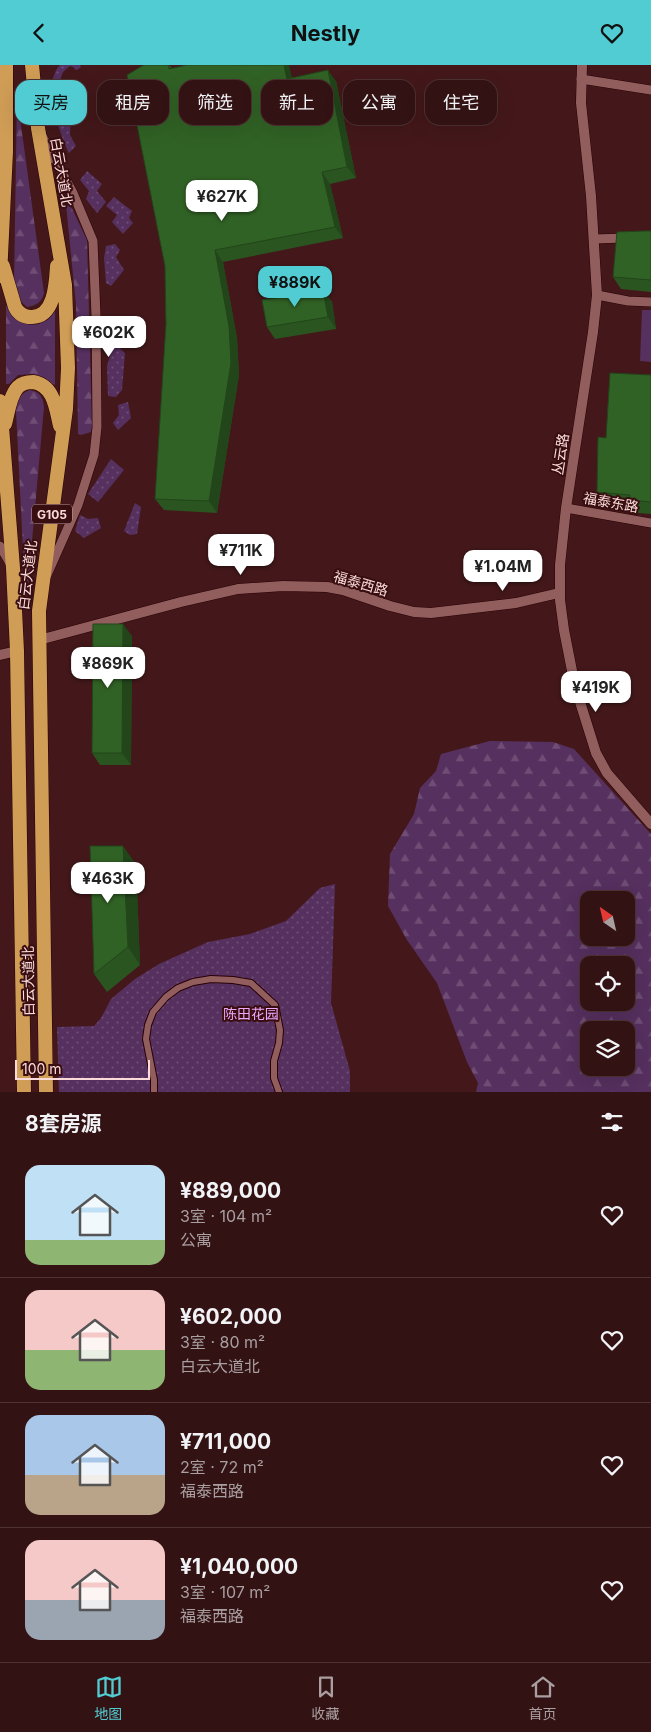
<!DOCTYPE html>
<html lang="zh">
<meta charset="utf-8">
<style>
body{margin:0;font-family:Inter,"Noto Sans SC",sans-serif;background:#3b1b1d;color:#f1f3f6;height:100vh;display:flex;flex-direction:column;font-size:19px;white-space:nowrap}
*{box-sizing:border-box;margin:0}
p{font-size:16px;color:#a99ea0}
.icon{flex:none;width:28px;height:28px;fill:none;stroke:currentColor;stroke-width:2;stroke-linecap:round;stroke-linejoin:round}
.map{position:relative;height:1027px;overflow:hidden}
.side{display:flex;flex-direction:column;background:#331214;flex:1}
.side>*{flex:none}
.hud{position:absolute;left:15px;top:15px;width:621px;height:45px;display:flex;gap:10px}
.needle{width:32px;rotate:326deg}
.fabs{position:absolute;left:580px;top:826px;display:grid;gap:10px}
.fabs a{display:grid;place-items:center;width:55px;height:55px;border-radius:10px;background:#331214;box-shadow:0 5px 20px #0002,0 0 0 1px #4e3234;font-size:25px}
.scale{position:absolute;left:15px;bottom:12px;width:135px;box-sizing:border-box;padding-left:5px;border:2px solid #fadbda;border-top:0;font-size:14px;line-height:18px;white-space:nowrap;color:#fadbda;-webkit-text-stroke:4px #390e11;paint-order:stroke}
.price{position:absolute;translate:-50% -42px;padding:0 11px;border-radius:10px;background:#fff;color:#222;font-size:16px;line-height:32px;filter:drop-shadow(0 1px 2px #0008)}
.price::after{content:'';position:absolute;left:50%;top:30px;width:15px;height:11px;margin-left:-8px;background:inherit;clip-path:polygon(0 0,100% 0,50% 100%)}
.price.active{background:#51ccd2;color:#111}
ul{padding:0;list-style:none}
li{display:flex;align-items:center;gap:15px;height:125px;padding:0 25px}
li+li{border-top:1px solid #4e3234}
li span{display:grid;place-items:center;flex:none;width:140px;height:100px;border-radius:15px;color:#555}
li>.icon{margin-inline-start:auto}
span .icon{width:60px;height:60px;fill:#fffc;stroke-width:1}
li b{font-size:21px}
h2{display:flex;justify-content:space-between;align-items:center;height:60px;padding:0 25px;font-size:21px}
.pill{padding:0 18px;border-radius:15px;background:#331214;box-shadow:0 5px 20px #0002,0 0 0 1px #4e3234;font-size:18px;line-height:45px}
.pill.active{background:#51ccd2;color:#111}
header{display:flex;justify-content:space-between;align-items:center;height:65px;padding:0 25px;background:#51ccd2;color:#111;font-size:22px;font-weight:700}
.tab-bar{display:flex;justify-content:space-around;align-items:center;height:70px;border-top:1px solid #4e3234;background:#331214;font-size:14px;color:#a99ea0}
.tab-bar a{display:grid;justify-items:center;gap:2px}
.tab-bar .active{color:#51ccd2}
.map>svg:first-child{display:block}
</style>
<header><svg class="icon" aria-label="back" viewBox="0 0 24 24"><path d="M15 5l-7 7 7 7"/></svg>Nestly<svg class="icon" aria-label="heart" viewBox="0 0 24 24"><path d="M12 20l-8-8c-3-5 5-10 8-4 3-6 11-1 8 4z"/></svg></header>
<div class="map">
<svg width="651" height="1027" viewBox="0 0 651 1027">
<defs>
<pattern id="green-dots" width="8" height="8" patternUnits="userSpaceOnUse" patternTransform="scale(1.25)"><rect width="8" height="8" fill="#56305f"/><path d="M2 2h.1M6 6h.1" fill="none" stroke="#6f4d75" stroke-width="1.8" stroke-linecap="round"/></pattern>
<pattern id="forest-firs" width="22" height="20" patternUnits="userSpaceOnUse" patternTransform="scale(1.25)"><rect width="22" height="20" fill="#56305f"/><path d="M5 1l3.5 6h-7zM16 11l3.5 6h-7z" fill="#6f4d75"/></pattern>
</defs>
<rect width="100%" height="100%" fill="#44181a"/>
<path fill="url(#green-dots)" d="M60 0H80L81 2 77 5 74 4V2L70 1 63 7 60 15 71 49 70 70 76 81 69 88C59 68 42 18 60 0Z
M87 106 102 119 97 126 106 137 97 148 86 134 89 126 80 115Z
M114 132 132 146 129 153 133 158 123 169 112 157 117 150 106 141Z
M115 179 120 185 116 192 124 205 111 221 106 218 104 193 106 181Z
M114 278 125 288 122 325 116 332 108 331 107 301Z
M128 337 131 353 118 365 113 358 119 350 118 340Z
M111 394 124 405 98 437 88 429Z
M135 438 141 442 137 469 130 470 124 466Z
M80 450 88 454 98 453 101 463 84 473 75 466Z
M335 819 331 938 350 1006V1027H59L57 962 94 961 101 953 111 934 135 914 159 899 208 877 250 869 286 856 320 823Z"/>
<path fill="url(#forest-firs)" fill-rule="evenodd" d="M17 31 44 228C41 238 37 240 27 242L16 232 14 220Z
M65 129 87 175 92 361 91 367 81 370 78 369 76 240Z
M6 241H9L11 248 55 242V320L52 319 45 313 32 309 18 310 9 319H6Z
M30 325C40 327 43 332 44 342L26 543 16 346C17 335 19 329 30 325Z
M490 676 553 677 574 684 651 769V1027H476L478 1018 467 997 437 918 407 875 388 841 390 789 414 749 420 723 436 706 441 689ZM589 835H626V872H589ZM589 900H626V938H589ZM589 965H626V1002H589Z"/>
<path fill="#56305f" d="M642 245H651V297L640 296Z"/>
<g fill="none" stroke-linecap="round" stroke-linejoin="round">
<g stroke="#280105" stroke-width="8">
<path id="pedestrian" d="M154 1027V1015L146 974 148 960 153 947 166 932 178 923 193 917 211 914 233 915 251 918 275 940 280 965 279 978 274 996V1013L279 1027"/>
</g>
<g stroke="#280105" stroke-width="10">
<path id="minor" d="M581 14 651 25
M42 71 73 128 93 176 96 251 97 362 94 390 78 440 47 510
M594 174 626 173
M597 230 628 236 651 237
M566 443 651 458
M0 481 11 500"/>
</g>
<g stroke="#280105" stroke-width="11">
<path id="tertiary" d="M582 0 581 38 591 131 597 230 593 267 566 443 560 500V535L564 565 575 621 596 688 607 708 651 759
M39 575 181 537 238 524 283 521 327 522 343 525 390 541 414 547 431 548 516 538 559 528
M0 590 17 586"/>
</g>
<g stroke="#280105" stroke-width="15">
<path id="trunk" d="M32 0 38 63 65 220 68 303 66 344 39 546 46 1027
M3 201 15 242C18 248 23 252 31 252 55 253 56 217 57 201
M0 211 6 87V0
M0 336 13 503 17 586 24 1027
M5 359C8 348 10 330 18 322 22 318 28 317 33 317 54 320 56 344 60 361"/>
</g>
<use href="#pedestrian" stroke="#915e5d" stroke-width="6"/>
<use href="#minor" stroke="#915e5d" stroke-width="9"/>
<use href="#tertiary" stroke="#915e5d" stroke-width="10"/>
<use href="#trunk" stroke="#d09d56" stroke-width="14"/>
</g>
<path fill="#2a5420" d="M145 0H169L172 3 336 16 356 113 330 119 343 173 223 197 237 273 239 310 217 448 164 445 155 434 166 259 165 201Z
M651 166V227L621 224 613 212Z
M323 225 332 237 336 264 275 274 267 262Z
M651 310V449L638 448 634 441 605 439 597 427 606 373Z
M132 571 131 700H100L92 688Z
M136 799 140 900 107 927 94 909Z"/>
<path fill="#22451a" d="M284 0H289L295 25 287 14Z
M328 5 336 16 356 113 347 102Z
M322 107 330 119 343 173 335 162Z
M215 185 223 197 237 273 239 310 217 448 209 436Z
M323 225 332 237 336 264 328 252Z
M123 559 132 571 131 700 122 688Z
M123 781 136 799 140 900 128 882Z"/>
<path fill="#316225" stroke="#22451a" d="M145 0H168L169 4 187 0H284L287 14 328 5 347 102 322 107 335 162 215 185 229 261 231 298 209 436 155 434 166 259 165 201 127 10 142 1Z
M644 166H651V215L613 212 617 167Z
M323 225 328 252 267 262 262 235Z
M610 308 651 310V437L630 435V430L597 427 598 372 606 373Z
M93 559H123L122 688H92Z
M90 781H123L128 882 94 909Z"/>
<g text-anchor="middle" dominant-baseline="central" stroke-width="4" stroke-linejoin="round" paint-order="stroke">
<rect fill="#390e11" stroke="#c09e9e" stroke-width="1" x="32" y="439.5" width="40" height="19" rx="4"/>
<g font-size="12" font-weight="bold" fill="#fadbda">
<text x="52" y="449">G105</text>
</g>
<g font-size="14" fill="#fadbda" stroke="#390e11">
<text transform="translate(62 107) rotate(80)">白云大道北</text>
<text transform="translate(560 389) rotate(-81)">丛云路</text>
<text transform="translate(611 437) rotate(10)">福泰东路</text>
<text transform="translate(27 510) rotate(-83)">白云大道北</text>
<text transform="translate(361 518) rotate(16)">福泰西路</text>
<text transform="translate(28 916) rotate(-91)">白云大道北</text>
</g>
<g font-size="14" fill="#eea9fe" stroke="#390e11">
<text x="251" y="948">陈田花园</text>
</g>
</g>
</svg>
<div class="fabs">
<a><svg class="needle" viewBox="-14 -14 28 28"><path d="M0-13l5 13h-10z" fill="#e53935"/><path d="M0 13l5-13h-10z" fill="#a99ea0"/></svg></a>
<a><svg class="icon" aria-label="locate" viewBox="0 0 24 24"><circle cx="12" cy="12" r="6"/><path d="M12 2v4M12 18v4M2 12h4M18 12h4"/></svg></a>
<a><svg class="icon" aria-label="layers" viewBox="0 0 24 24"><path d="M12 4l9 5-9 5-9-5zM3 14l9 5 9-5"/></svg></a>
</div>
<div class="scale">100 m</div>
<b class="price" style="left:222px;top:157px">¥627K</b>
<b class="price active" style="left:295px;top:243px">¥889K</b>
<b class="price" style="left:109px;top:293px">¥602K</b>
<b class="price" style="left:241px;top:511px">¥711K</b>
<b class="price" style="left:503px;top:527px">¥1.04M</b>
<b class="price" style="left:108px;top:624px">¥869K</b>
<b class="price" style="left:596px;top:648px">¥419K</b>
<b class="price" style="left:108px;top:839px">¥463K</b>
<div class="hud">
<a class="pill active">买房</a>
<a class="pill">租房</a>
<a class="pill">筛选</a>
<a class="pill">新上</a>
<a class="pill">公寓</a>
<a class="pill">住宅</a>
</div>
</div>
<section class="side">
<h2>8套房源<svg class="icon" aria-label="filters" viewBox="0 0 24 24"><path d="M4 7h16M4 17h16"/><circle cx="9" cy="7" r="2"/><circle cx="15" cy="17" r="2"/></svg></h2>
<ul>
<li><span style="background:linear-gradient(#bfe0f5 75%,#8fb573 0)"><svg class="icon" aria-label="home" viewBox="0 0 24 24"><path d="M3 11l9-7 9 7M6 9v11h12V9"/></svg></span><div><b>¥889,000</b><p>3室 · 104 m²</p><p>公寓</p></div><svg class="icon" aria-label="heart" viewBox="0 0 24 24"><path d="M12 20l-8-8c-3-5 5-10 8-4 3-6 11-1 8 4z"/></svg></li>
<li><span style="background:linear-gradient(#f6c9c9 60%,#8fb573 0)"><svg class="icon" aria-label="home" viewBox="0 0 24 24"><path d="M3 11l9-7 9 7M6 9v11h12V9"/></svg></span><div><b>¥602,000</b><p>3室 · 80 m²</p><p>白云大道北</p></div><svg class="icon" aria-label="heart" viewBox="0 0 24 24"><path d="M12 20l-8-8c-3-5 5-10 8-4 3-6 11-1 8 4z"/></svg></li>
<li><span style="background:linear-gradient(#a9c7e8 60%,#b9a48a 0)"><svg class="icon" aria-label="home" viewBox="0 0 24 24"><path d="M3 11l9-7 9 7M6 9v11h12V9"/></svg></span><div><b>¥711,000</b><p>2室 · 72 m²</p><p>福泰西路</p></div><svg class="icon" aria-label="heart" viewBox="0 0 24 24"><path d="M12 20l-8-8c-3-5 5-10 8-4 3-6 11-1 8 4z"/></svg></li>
<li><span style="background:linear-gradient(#f6c9c9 60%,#9aa5b1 0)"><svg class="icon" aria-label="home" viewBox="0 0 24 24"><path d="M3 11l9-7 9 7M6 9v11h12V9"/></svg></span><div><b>¥1,040,000</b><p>3室 · 107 m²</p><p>福泰西路</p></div><svg class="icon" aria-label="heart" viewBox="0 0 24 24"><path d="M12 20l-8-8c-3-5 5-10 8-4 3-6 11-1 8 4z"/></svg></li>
</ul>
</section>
<nav class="tab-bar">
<a class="active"><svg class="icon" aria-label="map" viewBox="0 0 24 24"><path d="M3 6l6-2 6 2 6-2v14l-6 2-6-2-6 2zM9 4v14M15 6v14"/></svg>地图</a>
<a><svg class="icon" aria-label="saved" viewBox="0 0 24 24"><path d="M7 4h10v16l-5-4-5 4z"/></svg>收藏</a>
<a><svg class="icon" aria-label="home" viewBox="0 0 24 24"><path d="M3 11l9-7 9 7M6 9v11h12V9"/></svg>首页</a>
</nav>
